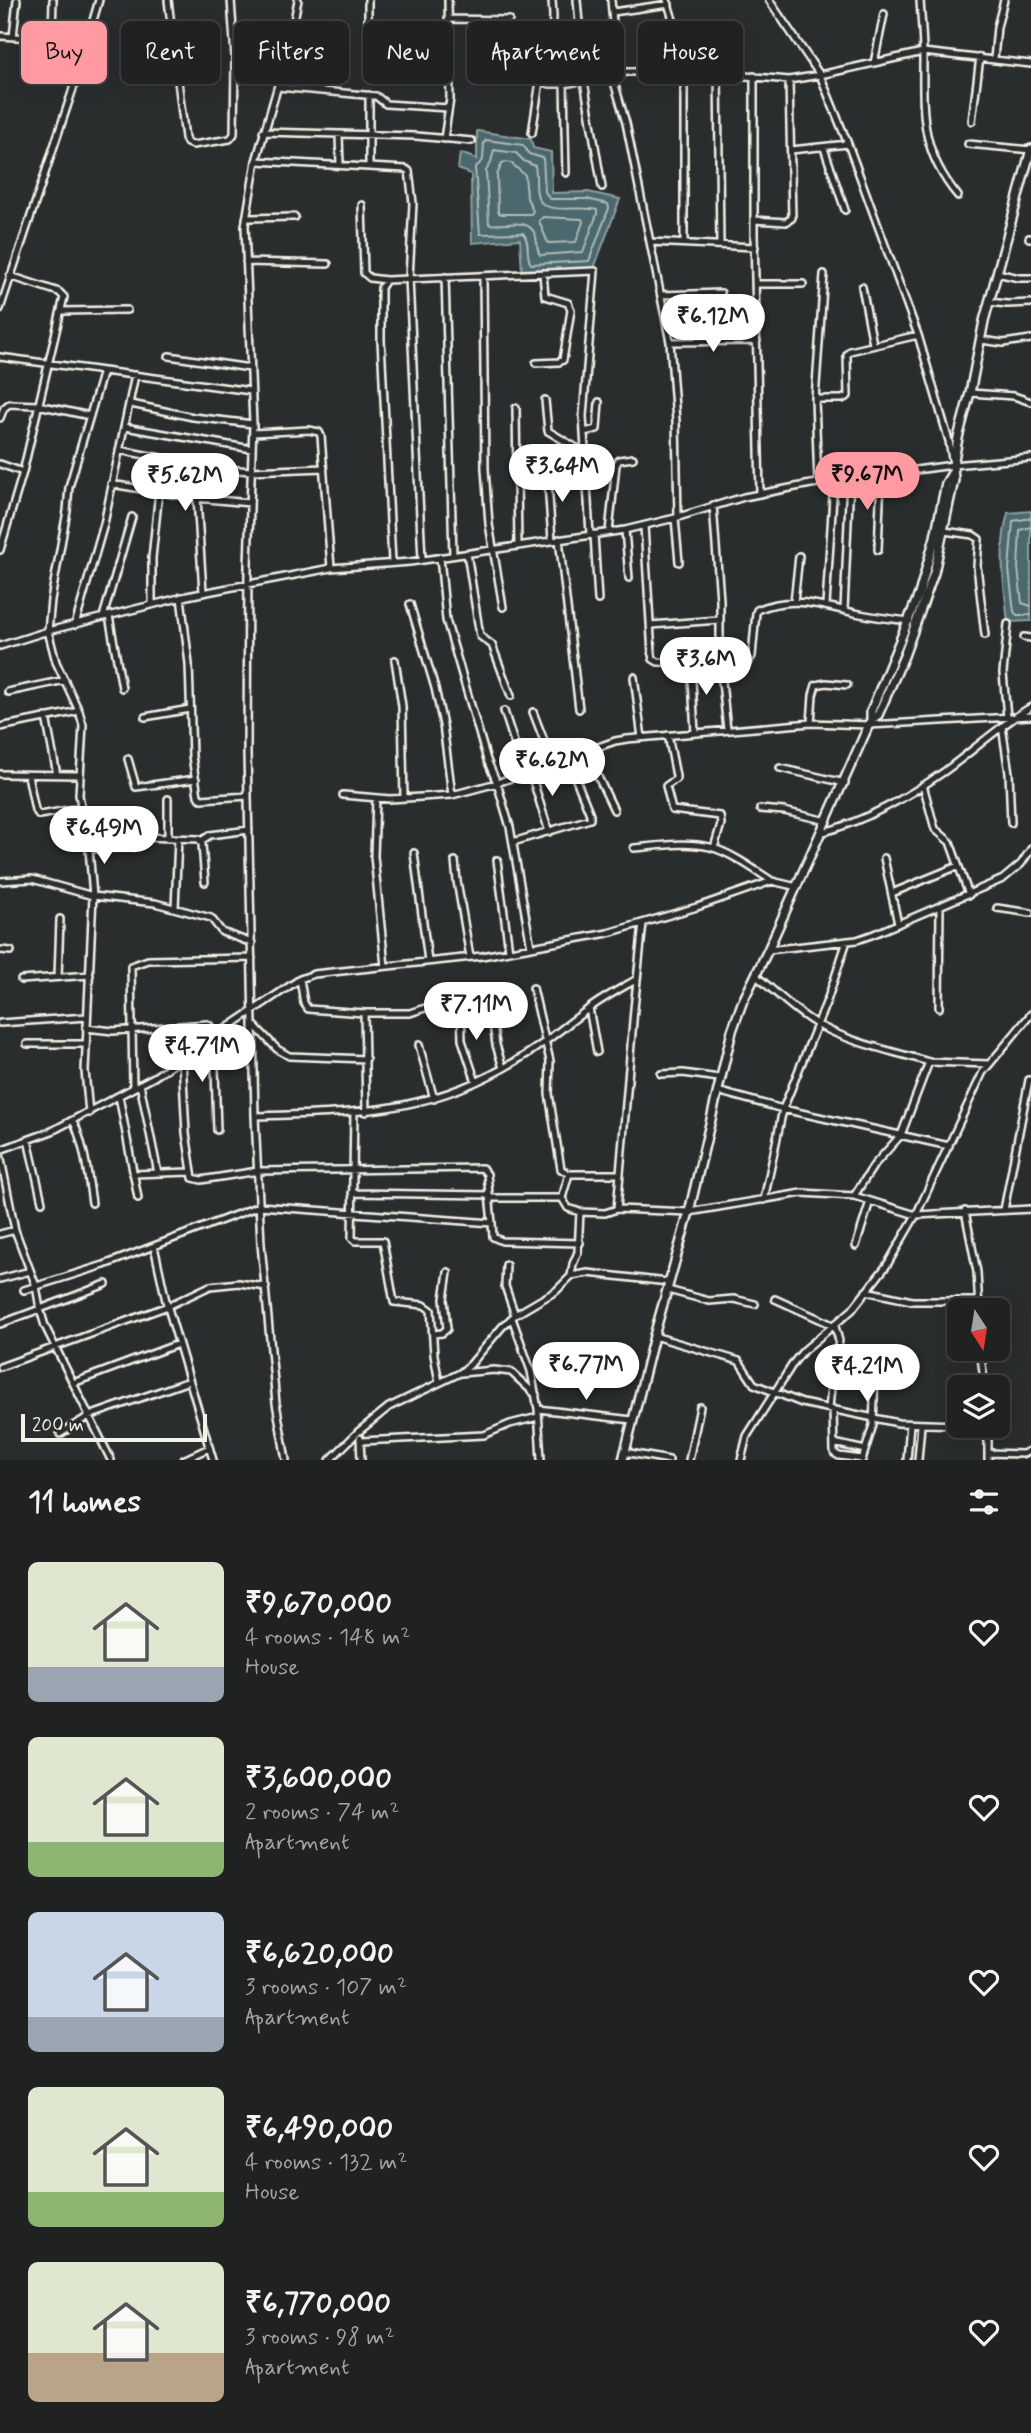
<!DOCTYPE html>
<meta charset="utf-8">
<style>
body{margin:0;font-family:Mynerve,sans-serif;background:#282a2a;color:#f1f3f6;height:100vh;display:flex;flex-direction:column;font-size:26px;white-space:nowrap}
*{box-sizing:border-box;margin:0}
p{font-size:23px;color:#a2a4a5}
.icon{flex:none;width:38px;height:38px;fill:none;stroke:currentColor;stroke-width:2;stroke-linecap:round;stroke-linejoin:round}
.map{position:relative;height:1460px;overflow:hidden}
.side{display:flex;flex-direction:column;background:#202222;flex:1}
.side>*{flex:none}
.hud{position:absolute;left:21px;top:21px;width:990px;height:63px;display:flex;gap:14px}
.needle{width:46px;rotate:168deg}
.controls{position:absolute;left:947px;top:1298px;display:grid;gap:14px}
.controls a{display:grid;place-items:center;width:63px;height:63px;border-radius:10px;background:#202222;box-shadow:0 4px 18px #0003,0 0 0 2px #3d3f40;font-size:35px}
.scale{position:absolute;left:21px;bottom:18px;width:186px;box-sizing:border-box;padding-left:7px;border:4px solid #f4f1e8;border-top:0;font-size:19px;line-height:24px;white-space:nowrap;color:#f4f1e8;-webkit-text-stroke:5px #2a2d2e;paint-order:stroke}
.price{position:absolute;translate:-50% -60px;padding:0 16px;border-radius:24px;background:#fff;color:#222;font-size:23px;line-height:46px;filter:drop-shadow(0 2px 4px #0008)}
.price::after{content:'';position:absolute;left:50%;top:42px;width:21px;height:16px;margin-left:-10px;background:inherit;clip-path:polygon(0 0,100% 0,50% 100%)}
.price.current{background:#ff9aa2;color:#111}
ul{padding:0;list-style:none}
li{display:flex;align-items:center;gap:21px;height:175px;padding:0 28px}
li span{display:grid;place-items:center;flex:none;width:196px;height:140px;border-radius:10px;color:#555}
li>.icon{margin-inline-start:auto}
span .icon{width:84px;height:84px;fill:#fffc;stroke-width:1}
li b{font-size:30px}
h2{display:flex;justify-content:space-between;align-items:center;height:84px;padding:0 28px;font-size:30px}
.chip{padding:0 24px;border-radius:10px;background:#202222;box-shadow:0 4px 18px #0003,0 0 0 2px #3d3f40;font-size:24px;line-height:63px}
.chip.current{background:#ff9aa2;color:#111}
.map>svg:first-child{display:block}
</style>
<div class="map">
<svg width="1031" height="1460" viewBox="0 0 1031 1460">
<rect width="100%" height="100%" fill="#2a2d2e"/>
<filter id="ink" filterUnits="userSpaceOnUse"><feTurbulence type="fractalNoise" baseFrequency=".0143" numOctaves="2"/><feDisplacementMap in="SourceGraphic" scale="14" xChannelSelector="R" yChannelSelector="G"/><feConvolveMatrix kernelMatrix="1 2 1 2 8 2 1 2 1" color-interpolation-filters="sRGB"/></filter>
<g filter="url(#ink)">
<path fill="#4b686e" stroke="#8f9f9f" stroke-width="2" d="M477 131 531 139 533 148 551 152 552 193 588 192 620 199 594 268 522 272 520 239 472 243 471 174 458 169 460 153 477 159Z
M1031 511V621L1008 622C1004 585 998 549 1008 513Z"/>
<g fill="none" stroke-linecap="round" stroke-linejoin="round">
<path stroke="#b0bab7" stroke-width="2" d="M486 140 523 145 529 154 543 158 545 192 550 199H587L608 204 609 208 589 261 531 264C525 256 531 242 523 233L480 234 475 168 483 160 484 143Z
M494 150 516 153 524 161 535 166C537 175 535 185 537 194 541 218 580 204 597 210V214L583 252 540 255C536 249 538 241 535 234 527 216 503 227 489 224L486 171 491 162Z
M506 162 511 163 525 175 527 198 533 211 531 214H501L498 212 497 175 502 163Z
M543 217 582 219 583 222 576 242 548 243 539 221Z
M1031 518 1013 521 1009 569 1014 612 1017 615H1031
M1031 527 1020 530 1018 568 1022 603 1031 606"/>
<g stroke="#f4f1e8" stroke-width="10">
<path id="street" d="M168 0 185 138 187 143 193 145 230 139 234 134 235 58 231 0
M577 0 584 81 602 187
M611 0 615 46
M667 0 674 23V71
M769 0 820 75 848 144 918 335 949 441 952 459
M920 0C921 18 923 36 923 54 923 111 919 149 958 196
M613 12 669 4
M448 19 509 20
M0 36 49 39 52 34 53 0
M13 37 17 0
M368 37V0
M994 59 997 27 1004 0
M874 63 884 14
M684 71V243
M718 72 720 245
M612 75 626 123 650 242 755 247
M754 76V234L760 494
M529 78 550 84H564L627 72 693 71 789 80 820 75 923 52 1031 64
M550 84 553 16 552 0
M564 84 566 173
M278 87 376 96 386 104 448 108
M972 121 980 57
M263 132 416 136 472 141
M532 133 540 81
M339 134 340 165
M444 139 450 99 448 0
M968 144 1031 150
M824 148 845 210
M791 150 848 144
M256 161 406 169 409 171 413 203 409 278 422 560
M369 166V95
M362 205 364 273 370 278 386 280
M246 218 295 217
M754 220 786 222 792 218 789 80
M1029 238H1031
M650 242 670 342 676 421 678 517
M246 262 328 264
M997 273 1019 278H1031
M445 277 453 555
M483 277 485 469 489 524 503 607
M756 284H803
M862 287 873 344
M661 295 721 293
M989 302 1007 304 1031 303
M0 309 72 92 99 0
M61 311 127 310
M981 340 1003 343 1031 339
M670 342 757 341
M169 356 250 368
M0 357 251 391
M536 363 559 362 563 360 571 310 568 303 545 296 543 273
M970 393 1014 396 1031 402
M815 399H842L848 396 847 355 850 351 918 335
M545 400 548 431 585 453
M131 404 193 417 253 424
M516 408 518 545
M0 418 4 408 9 404 38 405 90 416
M125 427 252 449
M584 432 597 429 599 402
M253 433 309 430 319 432 321 436 331 568
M119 450 214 468 251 471 324 468
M0 464 23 472
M547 469 552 540
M818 483 815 399 824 274
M111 484 197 498 203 592
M197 498 250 503
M713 505 720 600V662L727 730
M675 518 679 562
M644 526 652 654 653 659 658 662 747 663 752 656 756 613 757 610C792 595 821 605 855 613 873 617 891 619 910 621
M625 530 629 578
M944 531 973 535 979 539 977 566 985 635
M609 532 616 465 619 460 633 458
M594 534 598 600
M559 539 579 709
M0 550 23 472 64 297 59 292 10 276
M878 550 881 476
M467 553 480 636 492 645 511 696
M440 557 446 620 487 760 497 783 510 827 531 947
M392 562 381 340V288L386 280 595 271 583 416 590 535
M181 597 189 664 192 756 198 796 201 799 248 796
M794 602 799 556
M410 604 435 688 443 725 452 795
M152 605V558L159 491
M826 605 834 481
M844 610 850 479
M109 616 122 688
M103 617 132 517
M75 625 104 524 135 375
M651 625 719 620
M1024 637 1031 638
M0 646 48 631 187 596 331 568 410 562 625 530 675 518 744 497 811 484 953 465 1031 458
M395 660 402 706 404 798
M691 662 695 733
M634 677 642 738
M8 692 65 680
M504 711 524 773
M533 712 553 764
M46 717 57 775
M145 717 190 709
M1007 717 1003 673 1008 624
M811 723 813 695 816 685 826 683 847 685
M1002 726 1009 773 1011 823
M0 727 79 711
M668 735 676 776V779L666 786 672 810 720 816 721 824 714 848
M586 752 614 810
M128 759 136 787 196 779
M780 768 845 783
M530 771 549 832
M0 774 79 775
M28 775 35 810 39 815 81 808
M923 785 935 829 950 842 969 895
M343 795 390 799 452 795 497 783 615 741 627 739 811 723 869 725 1031 716
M376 799 374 856 385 966
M760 809 784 811 827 821
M83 820 139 819
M820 833C866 821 906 798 945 771 974 750 1000 725 1031 707
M168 838V799
M201 841 210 835 249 830
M513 842 590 819V814L568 760
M634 848C659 846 685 841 710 847 732 853 753 869 772 881
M89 849 133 847 145 837 199 839 202 844 205 882
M414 853 428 961
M884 858 898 924
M497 860 509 951
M455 861 457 881 470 957
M0 881 32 879 93 896 155 903 211 918 222 932 252 943
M892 893 958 866
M175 908 178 839
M997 908 1031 913
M643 923 634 1009 617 1209 689 1212 802 1193 854 1196 916 1215 1031 1209
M0 950 11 951
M768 950 857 940 874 934 1003 879 1021 864 1031 849
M755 975C775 991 793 1010 815 1023 847 1042 892 1051 929 1062L901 1135 874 1165 854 1196
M58 977 60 919
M300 979 304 1003 308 1009 364 1013 366 1112
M21 980 90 975
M533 988 550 1061 549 1094 561 1169 569 1174H619
M461 1005 462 1040 476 1082
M589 1008 597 1052
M939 1008 940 907
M491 1010 496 1045 503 1068
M364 1013H410L443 1002
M0 1023 87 1017
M255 1026 277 1049 289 1056 366 1059
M86 1028 113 1031 207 1024 210 1026 214 1038 217 1130
M27 1044H86
M419 1045 434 1099
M182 1059 186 1133 193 1178 201 1180 258 1171 482 1168 487 1174 492 1223
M929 1062 989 1064
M661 1074 683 1073 719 1078
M140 1084 158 1173
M133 1088 131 966 148 960 252 958
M717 1091 783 1109 949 1146
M119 1096 138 1198
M89 1113 85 1071 93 896 89 849 79 795 83 725 79 711 56 662 48 631 51 600 67 511 69 487 103 371
M354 1113 352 1238 355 1241H383L394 1302 424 1305 431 1310 434 1355 439 1382
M255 1116C360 1113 435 1114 527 1054 548 1041 567 1024 587 1010 603 998 620 989 637 979
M73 1120C85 1146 88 1176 92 1203
M28 1140 42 1202
M0 1150 52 1131 154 1077 300 979 314 974 482 956 608 933 697 907 772 881 797 887
M0 1154 15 1230 36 1286 40 1309 0 1324
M133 1174 190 1172
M569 1174 562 1198 568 1208 580 1212
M352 1193 489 1195
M489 1198H562
M764 1200 783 1109 828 998 847 941
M1004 1210 1029 1080H1031
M965 1211 977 1272 979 1311
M0 1234 15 1230
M154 1246 166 1301 213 1460
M856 1246 870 1201
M506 1265 505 1286 515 1315
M571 1276 573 1264 578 1252 580 1212 605 1213 617 1209
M0 1279 30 1271
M106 1284 40 1309 45 1326 111 1460
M24 1290 104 1265 259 1206 492 1223 493 1237 502 1241 580 1243
M668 1290 709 1301 734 1299 755 1304
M866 1291 912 1301H978
M775 1299 835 1326 839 1341 833 1368 829 1408
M512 1318 531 1371 538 1409 541 1460
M433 1334 442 1333 447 1329 444 1299 448 1272
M654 1336 739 1361 754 1384 802 1403 898 1423 959 1425
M980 1349 985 1388
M0 1367 168 1306 210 1286 239 1283 266 1287
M461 1373 494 1370 511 1372 536 1395
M73 1383 178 1344
M538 1409 632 1420
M833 1409 834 1453 839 1456 862 1459
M988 1426V1460
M60 1434 89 1416 189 1381
M360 1438 361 1460
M361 1441 484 1435 510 1424 538 1417
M834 1443 865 1450
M624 1452 669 1460
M988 1453 1023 1454 1031 1450
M183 1460 209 1448
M286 1460 276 1403 261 1244 255 1116 247 752 248 565 253 424 245 226 256 161 288 51 298 0
M330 1460 358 1432 389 1407 460 1373 470 1365 502 1327 515 1315 556 1291 571 1276 588 1273 668 1282
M689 1460 700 1407
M741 1460 747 1436 794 1362 803 1351 852 1310 887 1265 916 1215 983 1072 1031 1014
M862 1460 873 1425 875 1376 874 1357
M907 1460 910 1424
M918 1460 921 1425"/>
</g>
<g stroke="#f4f1e8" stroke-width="12">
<path id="secondary" d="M871 720 878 715 904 656 934 573 954 480 953 465 958 438 970 393 984 321 1031 149
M623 1460 654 1336 689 1212 732 1031 742 1003 768 950 871 720V711L919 594 935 537 946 483 952 473"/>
</g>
<use href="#street" stroke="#2a2d2e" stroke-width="5"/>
<use href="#secondary" stroke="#2a2d2e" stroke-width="7"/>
</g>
</g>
</svg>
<div class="controls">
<a><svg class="needle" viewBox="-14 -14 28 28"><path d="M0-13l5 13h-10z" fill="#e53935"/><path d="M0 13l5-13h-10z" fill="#a2a4a5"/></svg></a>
<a><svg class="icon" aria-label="layers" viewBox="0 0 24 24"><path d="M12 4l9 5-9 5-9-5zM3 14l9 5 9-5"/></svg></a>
</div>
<div class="scale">200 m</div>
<b class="price" style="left:713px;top:354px">₹6.12M</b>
<b class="price" style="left:562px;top:504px">₹3.64M</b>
<b class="price current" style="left:867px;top:512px">₹9.67M</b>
<b class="price" style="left:185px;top:513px">₹5.62M</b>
<b class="price" style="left:706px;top:697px">₹3.6M</b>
<b class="price" style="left:552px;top:798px">₹6.62M</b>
<b class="price" style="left:104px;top:866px">₹6.49M</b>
<b class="price" style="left:476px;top:1042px">₹7.11M</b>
<b class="price" style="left:202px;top:1084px">₹4.71M</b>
<b class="price" style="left:586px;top:1402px">₹6.77M</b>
<b class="price" style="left:867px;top:1404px">₹4.21M</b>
<div class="hud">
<a class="chip current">Buy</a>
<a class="chip">Rent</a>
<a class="chip">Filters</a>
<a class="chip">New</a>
<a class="chip">Apartment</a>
<a class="chip">House</a>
</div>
</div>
<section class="side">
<h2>11 homes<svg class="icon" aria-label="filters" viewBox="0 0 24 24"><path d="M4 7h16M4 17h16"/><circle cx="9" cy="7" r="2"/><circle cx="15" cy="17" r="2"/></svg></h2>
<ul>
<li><span style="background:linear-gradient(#dfe7d0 75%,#9aa5b1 0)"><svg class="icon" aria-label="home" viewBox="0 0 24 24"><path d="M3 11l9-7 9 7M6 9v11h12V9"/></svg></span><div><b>₹9,670,000</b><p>4 rooms · 148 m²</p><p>House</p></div><svg class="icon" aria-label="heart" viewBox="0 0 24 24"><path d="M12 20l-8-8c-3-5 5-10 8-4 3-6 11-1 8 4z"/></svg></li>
<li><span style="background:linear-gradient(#dfe7d0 75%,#8fb573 0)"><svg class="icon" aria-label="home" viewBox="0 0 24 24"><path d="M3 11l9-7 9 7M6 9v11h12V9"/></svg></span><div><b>₹3,600,000</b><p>2 rooms · 74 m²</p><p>Apartment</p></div><svg class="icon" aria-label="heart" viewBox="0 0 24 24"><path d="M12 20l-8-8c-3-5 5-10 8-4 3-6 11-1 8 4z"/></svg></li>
<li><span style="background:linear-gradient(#c9d6e8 75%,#9aa5b1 0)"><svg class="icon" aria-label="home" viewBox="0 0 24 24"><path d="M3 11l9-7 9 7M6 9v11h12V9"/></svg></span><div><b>₹6,620,000</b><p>3 rooms · 107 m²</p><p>Apartment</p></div><svg class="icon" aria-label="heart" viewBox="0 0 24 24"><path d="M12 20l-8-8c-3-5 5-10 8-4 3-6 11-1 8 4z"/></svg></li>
<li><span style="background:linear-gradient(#dfe7d0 75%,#8fb573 0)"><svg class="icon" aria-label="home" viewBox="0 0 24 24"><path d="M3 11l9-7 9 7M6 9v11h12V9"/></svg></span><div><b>₹6,490,000</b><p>4 rooms · 132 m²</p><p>House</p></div><svg class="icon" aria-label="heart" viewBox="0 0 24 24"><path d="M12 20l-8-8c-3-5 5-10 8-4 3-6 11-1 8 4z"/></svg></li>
<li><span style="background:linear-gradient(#dfe7d0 65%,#b9a48a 0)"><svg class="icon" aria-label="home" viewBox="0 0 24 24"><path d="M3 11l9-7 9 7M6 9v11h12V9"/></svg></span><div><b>₹6,770,000</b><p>3 rooms · 98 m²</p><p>Apartment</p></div><svg class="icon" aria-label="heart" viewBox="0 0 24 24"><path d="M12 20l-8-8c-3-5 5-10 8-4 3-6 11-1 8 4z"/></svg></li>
</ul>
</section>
